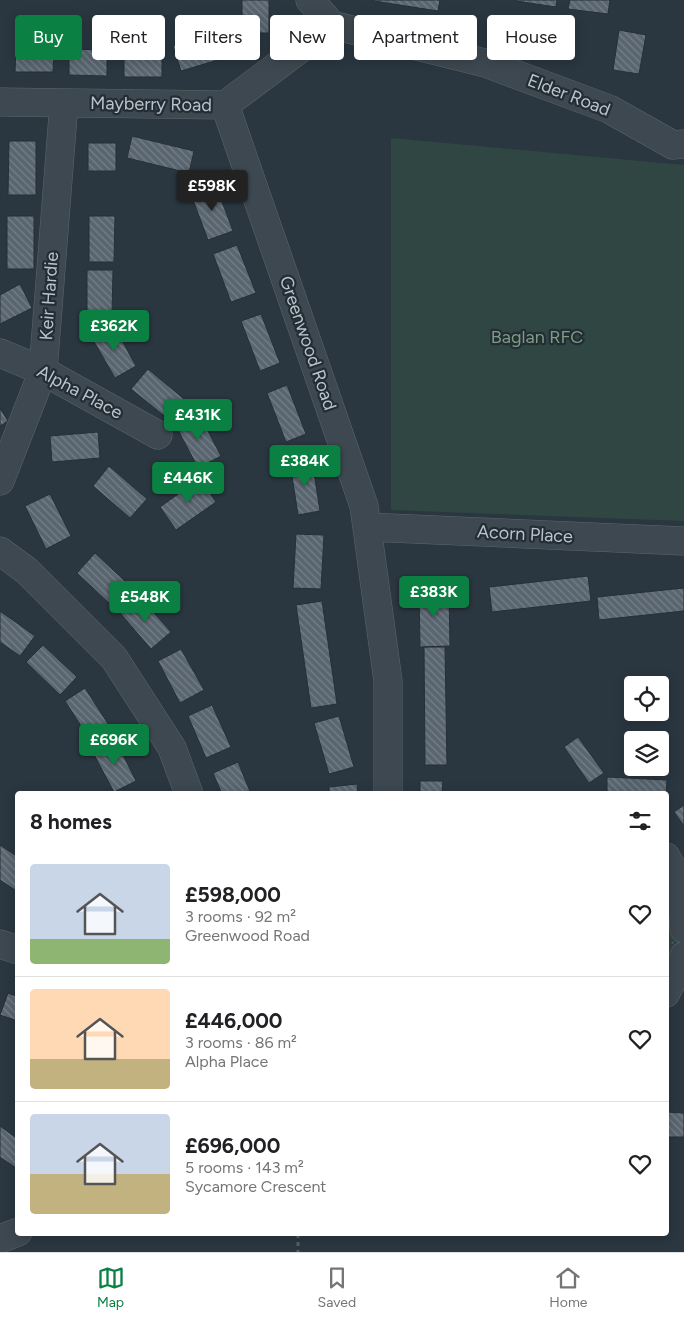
<!DOCTYPE html>
<meta charset="utf-8">
<style>
body{margin:0;font-family:Figtree,sans-serif;background:#f6f6f6;color:#202124;height:100vh;display:flex;flex-direction:column;font-size:19px;white-space:nowrap}
*{box-sizing:border-box;margin:0}
p{font-size:16px;color:#757577}
.icon{flex:none;width:28px;height:28px;fill:none;stroke:currentColor;stroke-width:2;stroke-linecap:round;stroke-linejoin:round}
.map{position:relative;flex:1;overflow:hidden}
.drawer{position:absolute;left:15px;top:791px;width:654px;height:445px;display:flex;flex-direction:column;background:#fff;border-radius:5px;box-shadow:0 2px 12px #0003}
.drawer>*{flex:none}
.top-card{position:absolute;left:15px;top:15px;width:655px;height:45px;display:flex;gap:10px}
.tools{position:absolute;left:624px;top:676px;display:grid;gap:10px}
.tools a{display:grid;place-items:center;width:45px;height:45px;border-radius:5px;background:#fff;box-shadow:0 2px 12px #0003;font-size:25px}
.price{position:absolute;translate:-50% -42px;padding:0 11px;border-radius:5px;background:#0b8043;color:#fff;font-size:16px;line-height:32px;filter:drop-shadow(0 1px 2px #0008)}
.price::after{content:'';position:absolute;left:50%;top:30px;width:15px;height:11px;margin-left:-8px;background:inherit;clip-path:polygon(0 0,100% 0,50% 100%)}
.price.selected{background:#222;color:#fff}
ul{padding:0;list-style:none}
li{display:flex;align-items:center;gap:15px;height:125px;padding:0 15px}
li+li{border-top:1px solid #e0e0e0}
li span{display:grid;place-items:center;flex:none;width:140px;height:100px;border-radius:5px;color:#555}
li>.icon{margin-inline-start:auto}
span .icon{width:60px;height:60px;fill:#fffc;stroke-width:1}
li b{font-size:21px}
h2{display:flex;justify-content:space-between;align-items:center;height:60px;padding:0 15px;font-size:21px}
.pill{padding:0 18px;border-radius:5px;background:#fff;box-shadow:0 2px 12px #0003;font-size:18px;line-height:45px}
.pill.selected{background:#0b8043;color:#fff}
.tabs{display:flex;justify-content:space-around;align-items:center;height:70px;border-top:1px solid #e0e0e0;background:#fff;font-size:14px;color:#757577}
.tabs a{display:grid;justify-items:center;gap:2px}
.tabs .selected{color:#0b8043}
.map>svg:first-child{display:block}
</style>
<div class="map">
<svg width="684" height="1252" viewBox="0 0 684 1252">
<defs>
<pattern id="grass-dots" width="8" height="8" patternUnits="userSpaceOnUse" patternTransform="scale(1.25)"><rect width="8" height="8" fill="#304643"/><path d="M2 2h.1M6 6h.1" fill="none" stroke="#4c5f5d" stroke-width="1.8" stroke-linecap="round"/></pattern>
<pattern id="building-back-hatch" width="6" height="6" patternUnits="userSpaceOnUse" patternTransform="scale(1.25)"><rect width="6" height="6" fill="#59656f"/><path d="M-1 5l2 2M0 0l6 6M5-1l2 2" fill="none" stroke="#768089"/></pattern>
</defs>
<rect width="100%" height="100%" fill="#2a3740"/>
<path fill="url(#grass-dots)" d="M666 857 681 884 684 956 666 993Z"/>
<path fill="#304643" d="M391 138 684 165V521L391 510Z"/>
<path fill="url(#building-back-hatch)" stroke="#252f37" d="M242 0H269V33H242Z
M375 0H440L438 11 374 1Z
M516 0H557L556 7 516 1Z
M570 0H610L608 14 568 9Z
M619 30 646 35 639 74 613 70Z
M211 34 218 60 181 71 173 46Z
M16 46H54L53 72H15Z
M69 49 107 50V76L69 75Z
M124 51H162V77H124Z
M132 136 194 151 189 173 127 158Z
M9 141H36V195H8Z
M88 143H116V171H88Z
M215 183 233 231 208 240 190 192Z
M7 216H34V269H7Z
M89 216H115L114 262H89Z
M237 245 256 293 231 302 213 254Z
M87 270H113L112 317H87Z
M20 284 32 308 0 324V295Z
M261 314 280 363 260 371 241 321Z
M114 326 136 366 115 378 92 338Z
M148 369 184 399 168 419 131 389Z
M287 385 306 434 286 442 267 393Z
M0 408 8 421 0 426Z
M199 414 221 456 198 468 176 426Z
M98 432 100 458 52 462 50 436Z
M312 460 320 511 298 515 290 463Z
M109 466 147 499 130 518 93 486Z
M199 479 216 502 176 530 160 507Z
M50 494 71 536 46 549 25 506Z
M296 534 324 535 321 589 293 588Z
M95 553 129 585 111 605 77 573Z
M588 576 591 601 492 612 489 587Z
M684 588V611L599 620 597 597Z
M449 590 450 646 420 647 419 591Z
M139 596 171 632 151 649 120 613Z
M322 601 337 704 311 708 296 605Z
M0 611 35 636 20 656 0 642Z
M43 645 77 677 60 695 26 662Z
M424 647H445L447 765H425Z
M181 649 204 690 180 703 158 661Z
M85 688 110 727 90 740 65 701Z
M212 705 231 747 206 758 188 716Z
M339 716 354 767 329 774 314 723Z
M578 737 604 773 589 783 564 747Z
M115 739 136 781 114 792 92 751Z
M238 762 251 794H222L213 773Z
M607 777 667 780 666 794H607Z
M420 781H443L442 794H420Z
M357 784 358 794H329V787Z
M684 805V826L674 812Z
M0 845 18 857V892L0 880Z
M8 993 18 997V1021L0 1015Z
M666 1112 684 1113V1137H666Z
M0 1126 18 1139V1166L16 1168 0 1157Z"/>
<g fill="none" stroke-linecap="round" stroke-linejoin="round">
<g stroke="#5c666d" stroke-width="29">
<path id="minor" d="M332 25 485 63 609 109 673 145 684 144
M0 102 225 105 332 25 310 0
M225 105 364 506 388 681V794
M0 353 43 371 158 435
M0 481 43 371 64 103
M367 527 684 541
M0 551 27 571 114 658 172 748 189 794
M666 857 681 884 684 929
M0 944 18 950
M666 993 684 956
M0 1239 18 1232"/>
</g>
<path stroke="#516462" stroke-width="3" stroke-dasharray="4 4" stroke-linecap="butt" d="M298 1234V1252"/>
<use href="#minor" stroke="#3e4850" stroke-width="28"/>
</g>
<g text-anchor="middle" dominant-baseline="central" stroke-width="4.5" stroke-linejoin="round" paint-order="stroke">
<g font-size="18" fill="#bbc3ca" stroke="#232d35">
<text transform="translate(569 95) rotate(21)">Elder Road</text>
<text transform="translate(151 104) rotate(1)">Mayberry Road</text>
<text transform="translate(49 296) rotate(-86)">Keir Hardie</text>
<text transform="translate(308 343) rotate(71)">Greenwood Road</text>
<text transform="translate(80 392) rotate(28)">Alpha Place</text>
<text transform="translate(525 534) rotate(3)">Acorn Place</text>
</g>
<g font-size="18" fill="#7c9d7f" stroke="#232d35">
<text x="537" y="337">Baglan RFC</text>
</g>
</g>
</svg>
<div class="tools">
<a><svg class="icon" aria-label="locate" viewBox="0 0 24 24"><circle cx="12" cy="12" r="6"/><path d="M12 2v4M12 18v4M2 12h4M18 12h4"/></svg></a>
<a><svg class="icon" aria-label="layers" viewBox="0 0 24 24"><path d="M12 4l9 5-9 5-9-5zM3 14l9 5 9-5"/></svg></a>
</div>
<b class="price selected" style="left:212px;top:212px">£598K</b>
<b class="price" style="left:114px;top:352px">£362K</b>
<b class="price" style="left:198px;top:441px">£431K</b>
<b class="price" style="left:305px;top:487px">£384K</b>
<b class="price" style="left:188px;top:504px">£446K</b>
<b class="price" style="left:434px;top:618px">£383K</b>
<b class="price" style="left:145px;top:623px">£548K</b>
<b class="price" style="left:114px;top:766px">£696K</b>
<div class="top-card">
<a class="pill selected">Buy</a>
<a class="pill">Rent</a>
<a class="pill">Filters</a>
<a class="pill">New</a>
<a class="pill">Apartment</a>
<a class="pill">House</a>
</div>
<section class="drawer">
<h2>8 homes<svg class="icon" aria-label="filters" viewBox="0 0 24 24"><path d="M4 7h16M4 17h16"/><circle cx="9" cy="7" r="2"/><circle cx="15" cy="17" r="2"/></svg></h2>
<ul>
<li><span style="background:linear-gradient(#c9d6e8 75%,#8fb573 0)"><svg class="icon" aria-label="home" viewBox="0 0 24 24"><path d="M3 11l9-7 9 7M6 9v11h12V9"/></svg></span><div><b>£598,000</b><p>3 rooms · 92 m²</p><p>Greenwood Road</p></div><svg class="icon" aria-label="heart" viewBox="0 0 24 24"><path d="M12 20l-8-8c-3-5 5-10 8-4 3-6 11-1 8 4z"/></svg></li>
<li><span style="background:linear-gradient(#ffd9b3 70%,#c2b280 0)"><svg class="icon" aria-label="home" viewBox="0 0 24 24"><path d="M3 11l9-7 9 7M6 9v11h12V9"/></svg></span><div><b>£446,000</b><p>3 rooms · 86 m²</p><p>Alpha Place</p></div><svg class="icon" aria-label="heart" viewBox="0 0 24 24"><path d="M12 20l-8-8c-3-5 5-10 8-4 3-6 11-1 8 4z"/></svg></li>
<li><span style="background:linear-gradient(#c9d6e8 60%,#c2b280 0)"><svg class="icon" aria-label="home" viewBox="0 0 24 24"><path d="M3 11l9-7 9 7M6 9v11h12V9"/></svg></span><div><b>£696,000</b><p>5 rooms · 143 m²</p><p>Sycamore Crescent</p></div><svg class="icon" aria-label="heart" viewBox="0 0 24 24"><path d="M12 20l-8-8c-3-5 5-10 8-4 3-6 11-1 8 4z"/></svg></li>
</ul>
</section>
</div>
<nav class="tabs">
<a class="selected"><svg class="icon" aria-label="map" viewBox="0 0 24 24"><path d="M3 6l6-2 6 2 6-2v14l-6 2-6-2-6 2zM9 4v14M15 6v14"/></svg>Map</a>
<a><svg class="icon" aria-label="saved" viewBox="0 0 24 24"><path d="M7 4h10v16l-5-4-5 4z"/></svg>Saved</a>
<a><svg class="icon" aria-label="home" viewBox="0 0 24 24"><path d="M3 11l9-7 9 7M6 9v11h12V9"/></svg>Home</a>
</nav>
